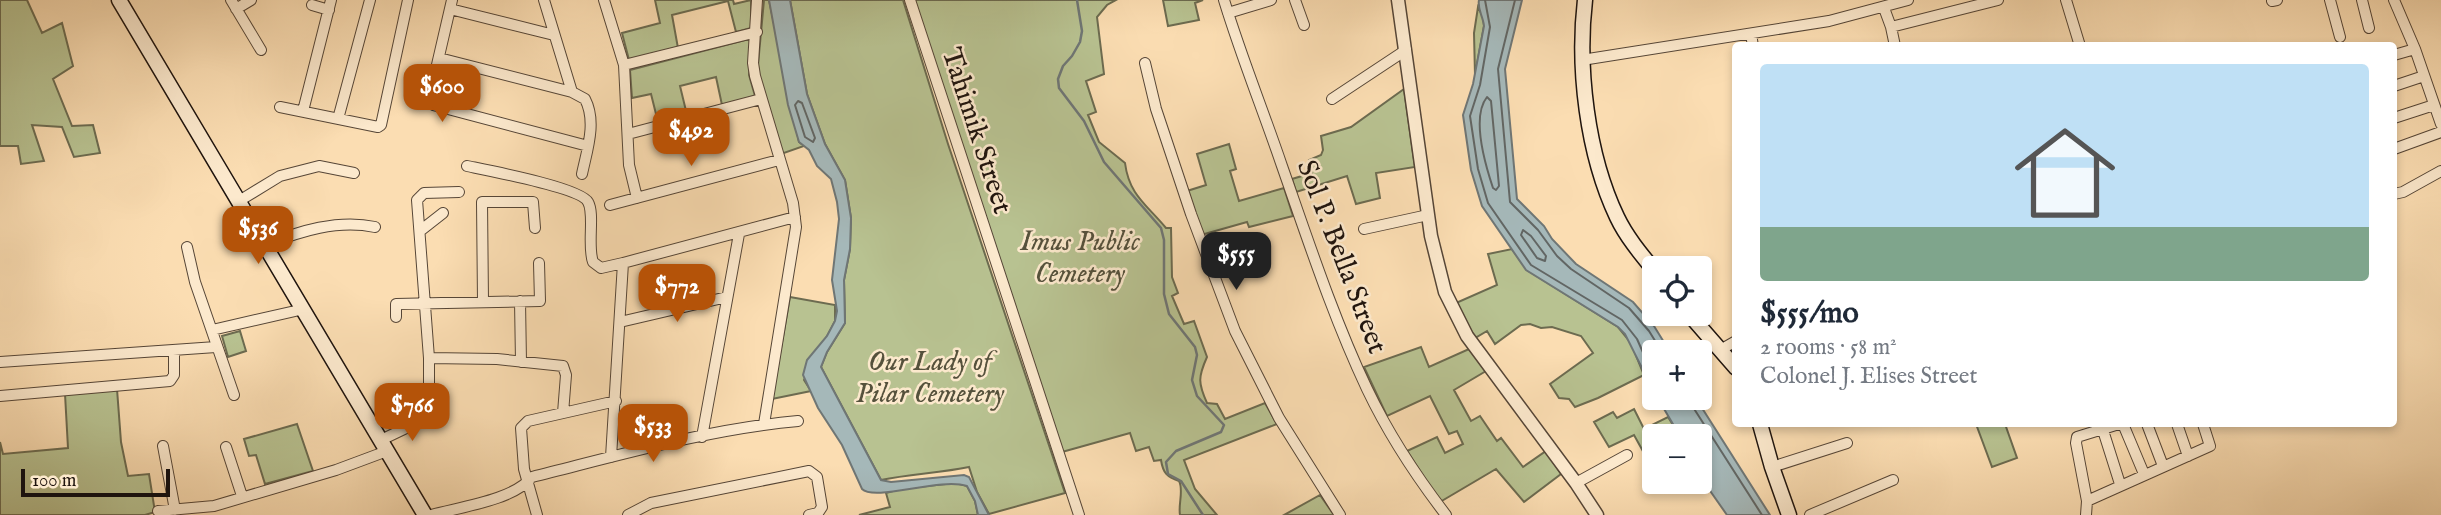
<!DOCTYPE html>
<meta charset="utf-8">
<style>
body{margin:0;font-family:"IM FELL English",serif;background:#f2f2f3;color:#1f2937;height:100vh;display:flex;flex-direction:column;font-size:26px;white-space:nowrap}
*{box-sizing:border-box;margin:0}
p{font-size:23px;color:#747a83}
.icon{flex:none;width:38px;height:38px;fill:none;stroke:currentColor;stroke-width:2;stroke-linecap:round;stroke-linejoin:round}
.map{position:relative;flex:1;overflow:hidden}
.panel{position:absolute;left:1732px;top:42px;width:665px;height:385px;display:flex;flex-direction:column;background:#fff;border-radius:7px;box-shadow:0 4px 10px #0003}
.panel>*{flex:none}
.controls{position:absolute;left:1642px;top:256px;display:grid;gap:14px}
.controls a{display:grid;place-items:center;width:70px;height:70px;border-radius:7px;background:#fff;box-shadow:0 4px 10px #0003;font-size:35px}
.scale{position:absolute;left:21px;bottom:18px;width:149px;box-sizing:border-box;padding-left:7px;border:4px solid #1f140e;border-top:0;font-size:19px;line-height:24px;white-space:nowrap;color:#1f140e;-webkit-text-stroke:5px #fce9cd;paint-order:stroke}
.price{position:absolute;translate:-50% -60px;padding:0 16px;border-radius:14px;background:#b45309;color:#fff;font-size:23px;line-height:46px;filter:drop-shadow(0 2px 4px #0008)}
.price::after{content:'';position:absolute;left:50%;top:42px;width:21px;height:16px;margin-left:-10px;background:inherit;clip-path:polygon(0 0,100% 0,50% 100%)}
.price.on{background:#222;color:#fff}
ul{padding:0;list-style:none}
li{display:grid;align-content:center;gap:14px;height:371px;padding:0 28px}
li+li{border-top:2px solid #e0e1e3}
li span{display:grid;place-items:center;height:217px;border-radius:7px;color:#555}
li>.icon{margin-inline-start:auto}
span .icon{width:126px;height:126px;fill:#fffc;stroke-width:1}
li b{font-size:30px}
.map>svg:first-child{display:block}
</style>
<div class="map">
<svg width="2441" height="515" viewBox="0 0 2441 515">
<rect width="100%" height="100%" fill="#fbddb2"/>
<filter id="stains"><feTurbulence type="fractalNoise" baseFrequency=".00286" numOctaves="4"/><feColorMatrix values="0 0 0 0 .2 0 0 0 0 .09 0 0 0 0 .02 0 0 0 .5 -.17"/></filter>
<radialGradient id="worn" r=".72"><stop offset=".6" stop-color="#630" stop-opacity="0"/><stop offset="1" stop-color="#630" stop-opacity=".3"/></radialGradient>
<path fill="#b8c291" stroke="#6c6b50" stroke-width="2" d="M0 0H27L42 33 62 23 73 66 53 79 72 126 93 125 100 153 74 157 62 127 32 125 44 161 21 164 18 146H0Z
M655 0H733L734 4 751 0V28L736 32 728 1 672 15 678 48 629 60 622 33 660 23Z
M764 0H769L799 142 804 146 781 154 759 77 758 65Z
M790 0H903L948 144 1065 493 989 514 977 492 969 467C940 473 910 474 881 480L821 367 827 352 845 323 844 280 850 249 851 218 845 180 825 144 807 94Z
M912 0H1116L1107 5 1097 17 1104 74 1086 81 1096 112 1088 115 1099 142 1125 163C1129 195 1147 205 1166 228H1171L1172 277 1178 293 1172 296 1184 324 1194 321 1207 357C1198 377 1198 383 1207 403L1217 404 1225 419 1265 403 1277 424 1184 460 1195 489 1217 515H1180C1178 504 1184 490 1179 481 1167 477 1163 473 1161 460L1154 461 1149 447 1136 451 1130 433 1062 452Z
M1163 0H1203L1195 3 1199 20 1168 26Z
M1478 7 1483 17 1484 26 1475 75 1474 33Z
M745 40H749L752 43 749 75 755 96 722 105 716 77 680 86 687 115 658 122 651 94 632 98 630 70Z
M1404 89 1415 167 1376 173 1380 198 1356 204 1347 176 1296 192 1292 179 1312 173 1309 160 1321 155 1323 150 1321 136 1351 127Z
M1229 144 1236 169 1230 171 1239 201 1284 188 1293 216 1249 227 1247 222 1201 235 1187 191 1206 185 1197 154Z
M1512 249 1527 270 1618 327 1631 343 1644 375 1598 398 1575 407 1569 399 1559 398 1550 384 1593 353 1581 336 1552 327 1541 328 1530 324 1521 325 1495 344 1487 331 1475 338 1456 303 1497 285 1488 254Z
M790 297 835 305V321L804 380 811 391 772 399Z
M240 331 246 351 228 357 222 336Z
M1421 347 1429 367 1469 349 1486 371 1454 390 1471 421 1480 416 1497 441 1501 438 1523 467 1546 451 1561 474 1524 502 1496 469 1440 502 1407 451 1437 437 1445 453 1463 444 1457 431 1449 434 1430 396 1387 416 1364 367Z
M117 389 121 442 128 476 149 474 155 512 145 515H0V442L3 454 68 448 65 394Z
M1634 409 1644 429 1668 417 1680 436H1654V459L1649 450 1644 453 1634 435 1609 447 1594 422 1613 412 1617 418Z
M297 424 313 471 265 484 256 455 249 456 244 439Z
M1976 424H2005L2017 458 1992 467Z
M955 483 967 486 975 501 978 515H859L890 507 886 493 900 489Z
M1320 495 1334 515H1284Z"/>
<path fill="#a5b8b9" stroke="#6f7675" stroke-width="2" d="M769 0H790L807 94 825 144 845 180 851 218 850 249 844 280 845 323 827 352 821 367 881 480 891 482 964 475 969 477 989 515H978L975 501 967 486C940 477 875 502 862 489L842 445 818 408 803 375 807 360 827 336 835 321 837 311 832 280 839 219 837 202 831 179 817 166 809 150 799 142 788 105Z
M1479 0H1522L1505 69 1517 199 1544 226 1552 239 1576 264 1633 302 1654 326 1670 352H1654V392L1625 334 1618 327 1526 270 1482 206 1471 170 1463 115 1473 84 1484 26C1483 16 1477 9 1479 0Z
M1657 397H1695L1770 515H1727L1699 475V436H1680Z"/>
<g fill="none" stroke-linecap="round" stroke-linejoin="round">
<path stroke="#626664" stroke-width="2" d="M1485 0 1490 27 1480 85 1470 116 1478 169 1488 203 1531 265 1622 320 1637 339 1654 377
M1515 0 1498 69 1510 202 1538 230 1557 256 1571 269 1629 308 1649 331 1662 352
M1487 97 1491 101 1499 186 1496 190 1493 188C1485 164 1471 117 1487 97Z
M798 101 802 103 815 138 813 142 805 137 795 105Z
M1523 230 1531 236 1546 256 1545 261 1537 258 1521 235Z
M1690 397 1691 404 1762 515"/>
<path stroke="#6f7675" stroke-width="2.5" d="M1077 0 1082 31 1080 42 1072 56 1063 66 1058 79 1059 88 1084 121 1104 162 1161 228 1164 240V294L1169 314 1195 347 1197 355 1192 380 1197 396 1224 425 1221 432 1176 451 1166 462 1168 474 1181 481 1203 515"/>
<g stroke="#564637" stroke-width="12">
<path id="minor" d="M231 0 261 50
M452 0 430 95 433 105 588 146
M544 0 572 92
M604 0 624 65 629 165 637 198
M757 0 753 63 755 76 793 203 796 227 764 424
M910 0 1079 515
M1224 0C1241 56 1263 110 1282 166 1308 240 1333 317 1367 389 1388 433 1416 476 1446 515
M1295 0 1304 25
M2066 0 2080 46
M2330 0 2340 37
M2362 0 2369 28
M2394 0 2415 49
M2272 1 2277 0
M312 5 329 10
M1884 8 1891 27 1998 0
M236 9 251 0
M450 9 554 35
M1228 13 1271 0
M1891 27 1895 46
M1751 34 1753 46
M2394 55 2415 49 2441 124
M439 58 572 92 585 99C597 122 587 150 582 174
M1582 60 1829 21 1908 0
M1145 63 1156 109 1191 214 1235 331 1279 418 1340 515
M624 65 757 32
M2394 86 2424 76
M1332 99 1406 50
M280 107 378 127 381 125 408 0
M303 111 331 0
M2394 118 2434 105
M338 119 370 0
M628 134 761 99
M2394 149 2441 132
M467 166C486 170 581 188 588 202 595 214 587 246 593 262L601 268 623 263
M2394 194 2403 192 2441 171
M239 201 280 176 319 166 354 173
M610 205 779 160
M1364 229 1428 215
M420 231 443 213
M265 245C300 231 338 219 375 227
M187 247 195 282 234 395
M483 301 482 202H533L535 228
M520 301 521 362
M396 317V304L540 301 539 263
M620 322 727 297
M212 330 304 309
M1722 349 1736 341
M429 358 497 359 563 366 566 375 563 413
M0 362 216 347
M0 396 170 381 174 375V351
M2101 424 2120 484
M2123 424 2144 474
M2147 424 2163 466
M2177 424 2188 456
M702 437 739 234
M381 440 429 417V358L417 200 424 193 459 192
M163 446 175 510
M226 447 242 496
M611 457 623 263 795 217
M1772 467 1847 443
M1576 483 1627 455
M2087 501 2210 446 2203 424
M158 511 214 506 336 470 387 451
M431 515C460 507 514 500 532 477 620 455 709 429 798 421
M537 515 524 469 521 428 528 421 616 401
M628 515 651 503 809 471 817 477 822 507 818 513 809 515
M1810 515 1893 480
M2086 515 2087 501 2076 443 2077 437 2119 424"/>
</g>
<g stroke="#564637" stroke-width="15">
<path id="tertiary" d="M1398 0 1431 236 1445 292 1467 336 1576 483 1597 515"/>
</g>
<g stroke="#1f140e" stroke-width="17">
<path id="secondary" d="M119 0 425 515
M1585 0C1577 68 1587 154 1617 217 1626 236 1640 253 1654 270
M1688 313 1736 368
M1760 424 1772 467 1789 515"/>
</g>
<use href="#minor" stroke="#fce9cd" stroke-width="10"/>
<use href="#tertiary" stroke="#fce9cd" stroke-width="12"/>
<use href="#secondary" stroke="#fce9cd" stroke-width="14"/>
</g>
<g text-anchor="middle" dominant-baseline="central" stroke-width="5" stroke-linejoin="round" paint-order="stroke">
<g font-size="28" fill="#1f140e" stroke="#fce9cd">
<text transform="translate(976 131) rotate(72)">Tahimik Street</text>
<text transform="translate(1341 257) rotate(69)">Sol P. Bella Street</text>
</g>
<g font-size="28" font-style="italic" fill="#55513c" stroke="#fce9cd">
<text x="1080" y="242">Imus Public<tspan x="1080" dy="32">Cemetery</tspan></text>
<text x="930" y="362">Our Lady of<tspan x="930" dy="32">Pilar Cemetery</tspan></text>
</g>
</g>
<rect width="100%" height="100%" filter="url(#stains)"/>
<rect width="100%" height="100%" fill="url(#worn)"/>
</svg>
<div class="controls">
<a><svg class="icon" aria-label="locate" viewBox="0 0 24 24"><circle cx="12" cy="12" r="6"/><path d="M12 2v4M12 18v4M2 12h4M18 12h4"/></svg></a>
<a>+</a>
<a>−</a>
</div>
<div class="scale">100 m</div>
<b class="price" style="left:442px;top:124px">$600</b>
<b class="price" style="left:691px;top:168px">$492</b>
<b class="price" style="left:258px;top:266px">$536</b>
<b class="price on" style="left:1236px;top:292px">$555</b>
<b class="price" style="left:677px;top:324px">$772</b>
<b class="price" style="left:412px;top:443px">$766</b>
<b class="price" style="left:653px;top:464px">$533</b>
<section class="panel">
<ul>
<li><span style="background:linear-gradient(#bfe0f5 75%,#7fa58c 0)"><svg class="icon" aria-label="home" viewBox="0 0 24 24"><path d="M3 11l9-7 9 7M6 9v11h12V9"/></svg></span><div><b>$555/mo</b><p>2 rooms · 58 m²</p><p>Colonel J. Elises Street</p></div></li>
</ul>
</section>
</div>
